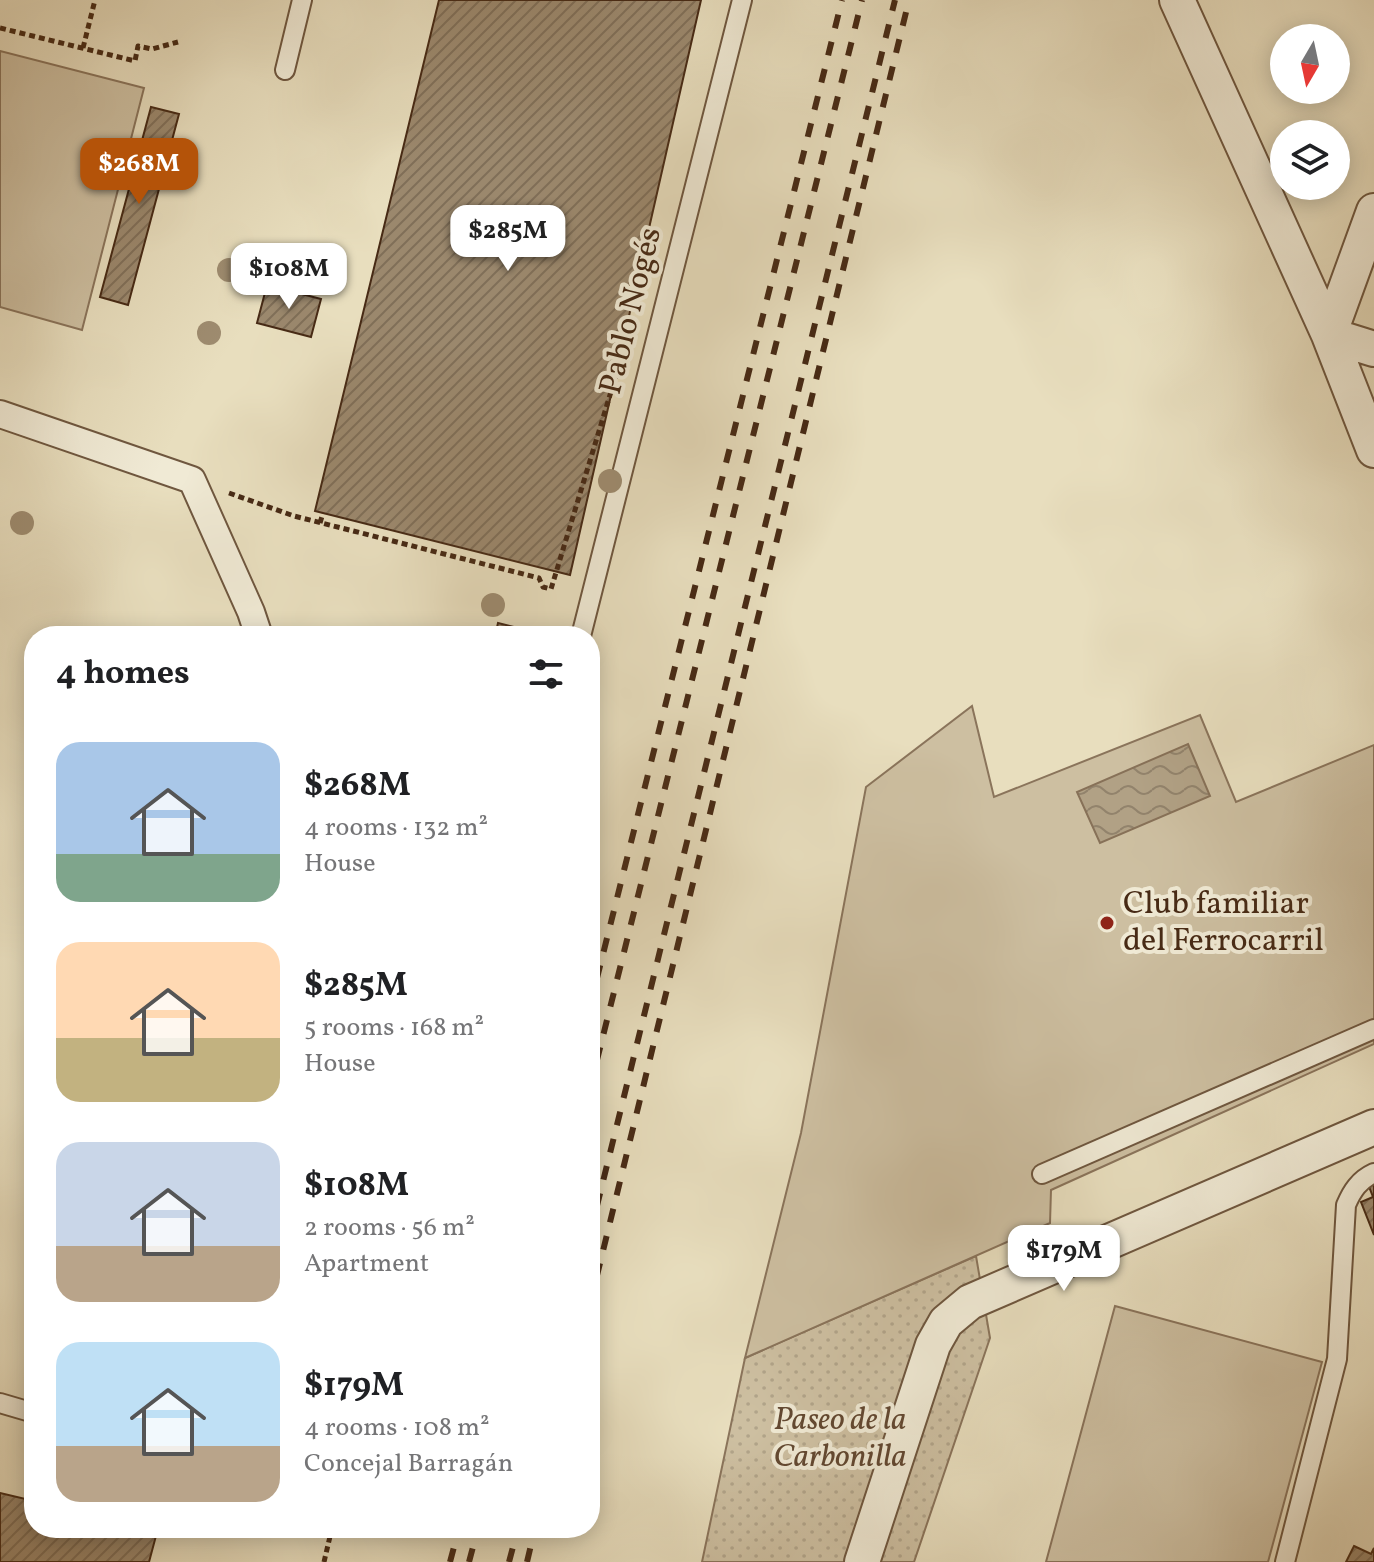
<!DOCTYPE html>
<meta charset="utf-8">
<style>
body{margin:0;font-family:Vollkorn,serif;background:#f6f6f6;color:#202124;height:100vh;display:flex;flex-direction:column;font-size:30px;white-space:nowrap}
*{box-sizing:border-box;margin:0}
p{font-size:26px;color:#757577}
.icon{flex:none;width:44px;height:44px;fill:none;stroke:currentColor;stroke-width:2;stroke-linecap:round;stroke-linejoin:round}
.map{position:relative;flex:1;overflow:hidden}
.side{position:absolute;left:24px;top:626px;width:576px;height:912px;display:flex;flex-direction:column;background:#fff;border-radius:32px;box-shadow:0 4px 20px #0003}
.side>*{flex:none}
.needle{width:52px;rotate:189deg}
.fabs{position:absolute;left:1270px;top:24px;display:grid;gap:16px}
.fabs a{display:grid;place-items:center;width:80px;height:80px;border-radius:50%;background:#fff;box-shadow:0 4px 20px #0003;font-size:40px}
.price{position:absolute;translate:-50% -68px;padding:0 18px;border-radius:16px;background:#fff;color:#222;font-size:26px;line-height:52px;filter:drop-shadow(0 2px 4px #0008)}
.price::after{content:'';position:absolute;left:50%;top:48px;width:24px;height:18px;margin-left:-12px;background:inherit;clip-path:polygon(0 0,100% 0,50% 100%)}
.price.current{background:#b45309;color:#fff}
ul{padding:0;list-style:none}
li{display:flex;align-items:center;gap:24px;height:200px;padding:0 32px}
li span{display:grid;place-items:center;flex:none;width:224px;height:160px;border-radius:24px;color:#555}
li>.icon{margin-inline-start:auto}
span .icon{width:96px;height:96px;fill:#fffc;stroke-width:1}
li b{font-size:34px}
h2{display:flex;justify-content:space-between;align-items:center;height:96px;padding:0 32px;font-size:34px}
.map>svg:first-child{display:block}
</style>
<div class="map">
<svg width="1374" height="1562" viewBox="0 0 1374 1562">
<defs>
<pattern id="park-dots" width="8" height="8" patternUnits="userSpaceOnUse" patternTransform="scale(2)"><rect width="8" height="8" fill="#cdbfa1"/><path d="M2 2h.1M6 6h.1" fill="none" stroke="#b1a48a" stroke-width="1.8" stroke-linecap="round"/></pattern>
<pattern id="water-waves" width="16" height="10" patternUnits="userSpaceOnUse" patternTransform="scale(2)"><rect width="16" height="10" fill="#b1a185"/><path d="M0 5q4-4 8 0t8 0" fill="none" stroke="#92836c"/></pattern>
<pattern id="building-hatch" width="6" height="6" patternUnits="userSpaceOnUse" patternTransform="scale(2)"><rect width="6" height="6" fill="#9b886d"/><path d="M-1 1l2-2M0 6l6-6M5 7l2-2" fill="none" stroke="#806f58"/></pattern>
</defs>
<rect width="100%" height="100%" fill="#e8debe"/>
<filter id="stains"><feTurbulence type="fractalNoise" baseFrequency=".0025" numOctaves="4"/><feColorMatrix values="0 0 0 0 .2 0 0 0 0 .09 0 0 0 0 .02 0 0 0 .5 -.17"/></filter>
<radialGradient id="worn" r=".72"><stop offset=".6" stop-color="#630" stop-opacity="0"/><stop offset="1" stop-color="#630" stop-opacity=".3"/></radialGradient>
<path fill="url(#park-dots)" stroke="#8a745b" stroke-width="2" d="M976 1256 990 1338 914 1562H702L745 1358Z"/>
<path fill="#cdbfa1" stroke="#8a745b" stroke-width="2" d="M0 51 144 88 82 330 0 307Z
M972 706 994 797 1200 715 1236 802 1374 745V1044L1051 1190 1050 1223 745 1358 801 1133 866 787Z
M1115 1306 1322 1362 1268 1562H1046Z"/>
<path fill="url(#water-waves)" stroke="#877158" stroke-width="2" d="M1188 744 1210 796 1100 843 1077 792Z"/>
<path fill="url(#building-hatch)" stroke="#472a15" stroke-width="2" d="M439 0H701L570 575 315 511Z
M151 107 179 114 128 305 100 297Z
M267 285 321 299 311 337 257 323Z
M498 623 550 636H495Z
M1374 1181V1235L1361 1202 1373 1197 1368 1184Z
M0 1493 34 1501V1528H143L157 1532 149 1562H0Z
M1354 1546 1371 1554 1374 1548V1562H1346Z"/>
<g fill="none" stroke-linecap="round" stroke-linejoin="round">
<g stroke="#6f573f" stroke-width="22">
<path id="service" d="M285 70 302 0
M581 636 742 0
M1042 1174 1374 1029
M0 1403 34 1413
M1285 1562 1337 1359 1346 1205C1352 1191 1359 1180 1374 1173"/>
</g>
<g stroke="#6f573f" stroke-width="30">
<path id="pedestrian" d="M0 414 192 480 251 612 259 636"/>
</g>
<g stroke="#6f573f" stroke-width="38">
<path id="minor" d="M1177 0 1329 335 1374 450
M1329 335 1374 211
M1329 335 1374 349
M862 1562 933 1345 946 1322 970 1302 1374 1127"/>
</g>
<path stroke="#472a15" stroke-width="5" stroke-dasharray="6 4" stroke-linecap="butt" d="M0 28 135 61 138 46 152 49 178 42
M83 48 95 0
M229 493 294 516 539 578 543 587 551 589 627 339
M320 523 323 513
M590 681 597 655
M324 1562 332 1528"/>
<use href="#service" stroke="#f0ead5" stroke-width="18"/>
<use href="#pedestrian" stroke="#f0ead5" stroke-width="26"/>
<use href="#minor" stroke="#f0ead5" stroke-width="34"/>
<path stroke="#472a15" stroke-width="6" stroke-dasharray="14 14" stroke-linecap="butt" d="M590 1006 842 0
M590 1088 862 0
M590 1234 895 0
M590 1304 909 0
M450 1562 459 1528
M469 1562 478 1528
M509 1562 518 1528
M527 1562 535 1528"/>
</g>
<g fill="#9e8c70">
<circle cx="229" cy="270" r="12"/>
<circle cx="209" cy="333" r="12"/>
<circle cx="610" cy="481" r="12"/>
<circle cx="22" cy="523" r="12"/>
<circle cx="493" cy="605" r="12"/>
</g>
<circle fill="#8f2418" stroke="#f0ead5" stroke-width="3" cx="1107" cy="923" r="8"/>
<g text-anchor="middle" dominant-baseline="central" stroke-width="8" stroke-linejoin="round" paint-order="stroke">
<g font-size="32" fill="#472a15" stroke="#f0ead5">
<text transform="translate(632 311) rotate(-76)">Pablo Nogés</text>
</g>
<g font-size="32" fill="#472a15" stroke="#f0ead5" text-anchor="start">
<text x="1123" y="905">Club familiar<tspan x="1123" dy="37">del Ferrocarril</tspan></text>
</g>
<g font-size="32" font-style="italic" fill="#624831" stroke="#f0ead5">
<text x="840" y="1421">Paseo de la<tspan x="840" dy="37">Carbonilla</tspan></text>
</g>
</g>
<rect width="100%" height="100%" filter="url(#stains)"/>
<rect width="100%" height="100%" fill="url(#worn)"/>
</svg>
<div class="fabs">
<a><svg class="needle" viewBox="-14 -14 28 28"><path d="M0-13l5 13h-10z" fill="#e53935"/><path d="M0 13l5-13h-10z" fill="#757577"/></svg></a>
<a><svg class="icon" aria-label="layers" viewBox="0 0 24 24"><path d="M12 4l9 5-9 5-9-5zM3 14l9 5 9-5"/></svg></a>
</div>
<b class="price current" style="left:139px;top:206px">$268M</b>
<b class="price" style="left:508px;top:273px">$285M</b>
<b class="price" style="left:289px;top:311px">$108M</b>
<b class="price" style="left:1064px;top:1293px">$179M</b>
<section class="side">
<h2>4 homes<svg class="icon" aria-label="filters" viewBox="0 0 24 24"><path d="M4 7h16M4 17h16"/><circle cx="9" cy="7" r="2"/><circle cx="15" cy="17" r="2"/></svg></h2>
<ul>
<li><span style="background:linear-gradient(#a9c7e8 70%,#7fa58c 0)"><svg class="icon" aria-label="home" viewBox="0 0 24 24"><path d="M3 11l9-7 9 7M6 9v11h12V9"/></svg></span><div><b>$268M</b><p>4 rooms · 132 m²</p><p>House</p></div></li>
<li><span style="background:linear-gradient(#ffd9b3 60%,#c2b280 0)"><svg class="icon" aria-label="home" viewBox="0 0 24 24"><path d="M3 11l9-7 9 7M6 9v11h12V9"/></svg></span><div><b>$285M</b><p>5 rooms · 168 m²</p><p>House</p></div></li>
<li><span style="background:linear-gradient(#c9d6e8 65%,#b9a48a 0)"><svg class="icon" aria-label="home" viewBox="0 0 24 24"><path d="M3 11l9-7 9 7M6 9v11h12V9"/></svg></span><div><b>$108M</b><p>2 rooms · 56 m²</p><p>Apartment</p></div></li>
<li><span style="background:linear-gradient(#bfe0f5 65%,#b9a48a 0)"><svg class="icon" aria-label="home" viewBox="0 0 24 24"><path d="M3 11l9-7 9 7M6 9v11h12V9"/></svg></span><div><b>$179M</b><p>4 rooms · 108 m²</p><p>Concejal Barragán</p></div></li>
</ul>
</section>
</div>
